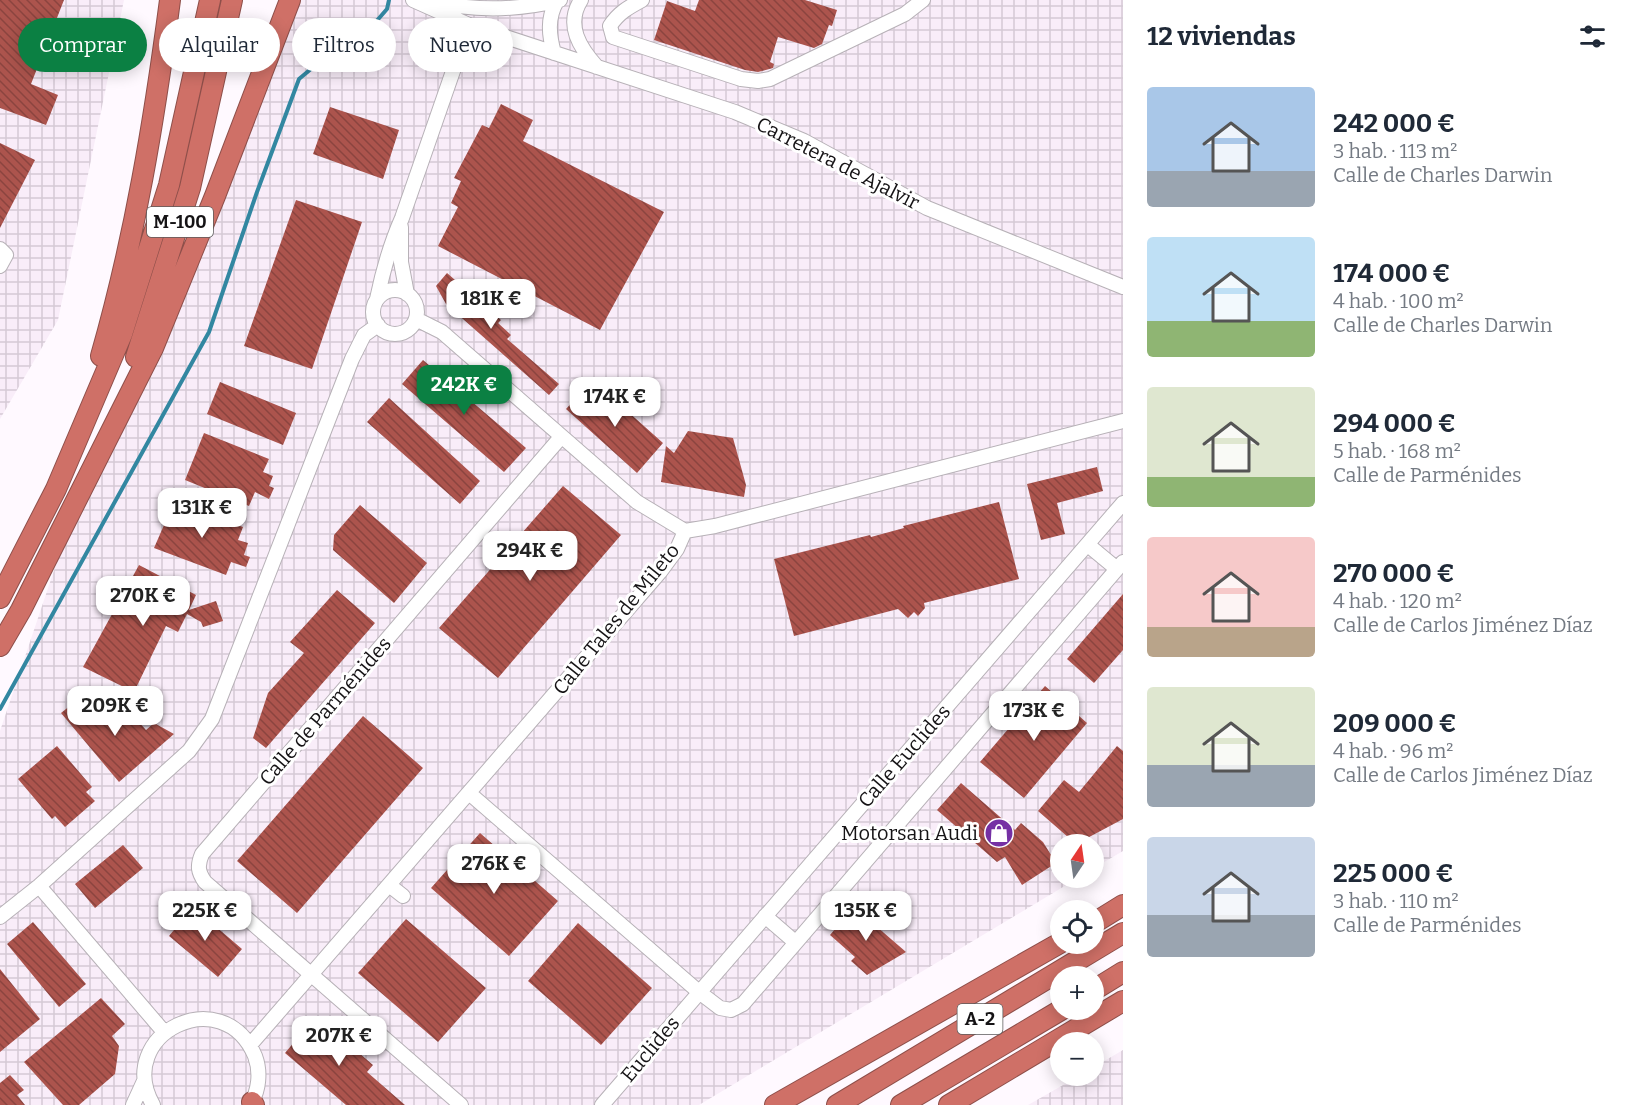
<!DOCTYPE html>
<html lang="es">
<meta charset="utf-8">
<style>
body{margin:0;font-family:Bitter,serif;background:#f2f2f3;color:#1f2937;height:100vh;display:flex;flex-direction:column;font-size:22px;white-space:nowrap}
*{box-sizing:border-box;margin:0}
p{font-size:20px;color:#747a83}
.icon{flex:none;width:33px;height:33px;fill:none;stroke:currentColor;stroke-width:2;stroke-linecap:round;stroke-linejoin:round}
.map{position:relative;flex:1;overflow:hidden}
.drawer{display:flex;flex-direction:column;background:#fff;width:510px}
.drawer>*{flex:none}
.guide{position:absolute;left:18px;top:18px;width:570px;height:54px;display:flex;gap:12px}
.needle{width:39px;rotate:13deg}
.controls{position:absolute;left:1050px;top:834px;display:grid;gap:12px}
.controls a{display:grid;place-items:center;width:54px;height:54px;border-radius:50%;background:#fff;box-shadow:0 3px 15px #0003;font-size:30px}
.price{position:absolute;translate:-50% -51px;padding:0 14px;border-radius:12px;background:#fff;color:#222;font-size:20px;line-height:39px;filter:drop-shadow(0 2px 3px #0008)}
.price::after{content:'';position:absolute;left:50%;top:36px;width:18px;height:14px;margin-left:-9px;background:inherit;clip-path:polygon(0 0,100% 0,50% 100%)}
.price.selected{background:#0b8043;color:#fff}
ul{padding:0;list-style:none}
li{display:flex;align-items:center;gap:18px;height:150px;padding:0 24px}
li span{display:grid;place-items:center;flex:none;width:168px;height:120px;border-radius:6px;color:#555}
li>.icon{margin-inline-start:auto}
span .icon{width:72px;height:72px;fill:#fffc;stroke-width:1}
li b{font-size:26px}
h2{display:flex;justify-content:space-between;align-items:center;height:72px;padding:0 24px;font-size:26px}
.pill{padding:0 21px;border-radius:27px;background:#fff;box-shadow:0 3px 15px #0003;font-size:21px;line-height:54px}
.pill.selected{background:#0b8043;color:#fff}
main{display:flex;flex:1;min-height:0}
.map>svg:first-child{display:block}
</style>
<main>
<div class="map">
<svg width="1123" height="1105" viewBox="0 0 1123 1105">
<defs>
<pattern id="industrial-grid" width="8" height="8" patternUnits="userSpaceOnUse" patternTransform="scale(1.5)"><rect width="8" height="8" fill="#f9edf9"/><path d="M0 4h8M4 0v8" fill="none" stroke="#d5cad5"/></pattern>
<pattern id="building-back-hatch" width="6" height="6" patternUnits="userSpaceOnUse" patternTransform="scale(1.5)"><rect width="6" height="6" fill="#ac544d"/><path d="M-1 5l2 2M0 0l6 6M5-1l2 2" fill="none" stroke="#8b443f"/></pattern>
</defs>
<rect width="100%" height="100%" fill="#fff9ff"/>
<path fill="url(#industrial-grid)" d="M0 0H124L58 320 0 419Z
M290 0H1123V851L1094 868V844H1060V878H1078L699 1105H0V731L78 499Z
M1123 1050V1105H1028L1079 1076H1094V1067Z"/>
<g fill="none" stroke-linecap="round" stroke-linejoin="round">
<path stroke="#3287a1" stroke-width="4" d="M0 709 209 332 257 192 299 79 330 53 374 24 387 9 389 0"/>
</g>
<path fill="url(#building-back-hatch)" d="M0 0H64L31 84 58 95 46 125 0 108Z
M699 0H805L837 10 832 26 829 25 822 44 814 48 778 37 770 62 774 64 773 68 758 72 745 70 654 40 667 1 695 11Z
M501 104 533 120 523 141 664 212 600 330 438 246 458 207 451 203 461 181 454 178 482 125 489 128Z
M330 107 399 130 383 179 313 154Z
M0 143 35 160 0 228Z
M296 200 362 222 312 369 244 346Z
M447 273 501 320 498 323 511 335 507 339 559 384 549 395 446 304 436 286Z
M423 360 526 448 504 472 402 384Z
M220 382 296 413 283 445 207 414Z
M587 386 602 399 607 393 663 443 637 473 566 409Z
M389 398 480 481 460 504 367 422Z
M688 431 733 438 746 485 744 497 661 482 666 446 674 453Z
M204 433 269 459 263 472 273 476 269 486 274 488 269 499 255 492 249 506 185 480Z
M1097 467 1103 491 1057 503 1065 534 1041 540 1027 484Z
M563 486 621 535 498 678 439 628Z
M174 502 243 527 238 540 248 543 244 555 250 557 246 567 231 562 226 575 154 548Z
M999 502 1019 579 924 603 925 608 918 616 914 612 908 618 898 609 794 636 774 559 870 535 871 537 904 528 903 526Z
M360 505 427 563 394 603 333 550 334 535Z
M139 565 196 595 189 610 216 601 223 621 203 627 201 622 187 614 178 632 166 626 134 692 83 667Z
M337 590 375 623 266 748 253 738 268 693 304 653 290 642Z
M1123 594V650L1094 683 1067 659Z
M1045 686 1087 723 1024 798 980 762Z
M86 693 116 726 131 713 146 730 154 723 174 734 119 782 61 713Z
M363 716 423 768 297 913 237 861Z
M57 746 92 787 86 792 95 801 65 827 55 816 52 819 18 779Z
M1117 746 1123 751V819L1076 844 1038 811 1064 780 1079 792Z
M961 783 1015 830 1021 823 1043 842 1056 863 1022 885 1005 857 997 862 937 810Z
M480 833 558 901 509 956 431 888Z
M123 845 143 868 95 908 75 884Z
M193 907 242 949 218 977 169 936Z
M854 907 906 952 867 975 851 961 855 957 830 935Z
M406 919 486 988 438 1042 358 973Z
M33 922 86 984 59 1007 7 944Z
M578 923 652 988 601 1045 528 981Z
M0 969 40 1019 0 1052Z
M101 998 125 1024 112 1036 119 1046 115 1074 79 1105H63L24 1062Z
M316 1016 373 1065 367 1072 405 1105H346L285 1053Z
M10 1075 24 1090 17 1095 25 1105H0V1083Z"/>
<g fill="none" stroke-linecap="round" stroke-linejoin="round">
<g stroke="#b7b1b7" stroke-width="16">
<path id="minor" d="M413 0 469 25 735 112 804 141 927 208 1123 287
M426 0C470 11 516 11 560 0
M581 0C565 25 580 48 597 67
M642 0C629 7 618 13 610 26L613 37 741 79 758 81 770 79 905 14 923 0
M554 53C549 35 547 18 557 1
M401 227V262L407 294
M0 249 6 255 0 266
M373 312a22 22 0 1 1 44 0a22 22 0 1 1-44 0Z
M377 299C383 270 390 245 402 218L469 25
M416 319 442 332 637 502 685 531
M1088 545 1117 569
M469 793 699 992 720 1008 731 1010 743 1004 1123 562
M389 885 403 896
M39 886 164 1032
M765 916 795 942
M0 917 39 886 189 751 212 719 352 359 364 335 378 325
M250 1045 660 572 677 549 685 531 715 526 1123 421
M133 1105 144 1081
M153 1105C113 1034 223 980 255 1056 261 1072 259 1091 250 1105
M461 1105 205 882C198 872 197 866 202 854L561 437
M602 1105 1123 503"/>
</g>
<g stroke="#8e4f4a" stroke-width="22">
<path id="highway" d="M101 356C135 237 154 122 170 0
M136 357 190 188 232 0
M0 598 56 489 122 334 169 185 210 0
M0 646 21 610 153 348 215 196 290 0
M1094 923 1123 905
M1094 990 1123 972
M252 1102 254 1105
M775 1105 1060 943
M837 1105 1123 933
M901 1105 1061 1010
M949 1105 1123 1001"/>
</g>
<use href="#minor" stroke="#fff" stroke-width="14"/>
<use href="#highway" stroke="#cf7067" stroke-width="20"/>
</g>
<defs>
<g id="shop-disc" transform="scale(1.5)"><circle r="9.5" fill="#7530a4" stroke="#fff"/><path d="M-5-2.5h2.3a2.7 3.5 0 0 1 5.4 0H5L5.5 6h-11ZM-1.5-2.5h3a1.5 2.3 0 0 0-3 0Z" fill="#fff"/></g>
</defs>
<g fill-rule="evenodd">
<use href="#shop-disc" x="999" y="833"/>
</g>
<g text-anchor="middle" dominant-baseline="central" stroke-width="6" stroke-linejoin="round" paint-order="stroke">
<g fill="#fff" stroke="#5b5a5b" stroke-width="1.5">
<rect x="147" y="207" width="66" height="30" rx="4.5"/>
<rect x="957.5" y="1004" width="45" height="30" rx="4.5"/>
</g>
<g font-size="18" font-weight="bold" fill="#151315">
<text x="180" y="222">M-100</text>
<text x="980" y="1019">A-2</text>
</g>
<g font-size="20" fill="#151315" stroke="#fff">
<text transform="translate(838 163) rotate(27)">Carretera de Ajalvir</text>
<text transform="translate(616 619) rotate(-51)">Calle Tales de Mileto</text>
<text transform="translate(325 711) rotate(-49)">Calle de Parménides</text>
<text transform="translate(904 756) rotate(-49)">Calle Euclides</text>
<text transform="translate(650 1049) rotate(-50)">Euclides</text>
</g>
<g font-size="20" fill="#151315" stroke="#fff" text-anchor="end">
<text x="978" y="833">Motorsan Audi</text>
</g>
</g>
</svg>
<div class="controls">
<a><svg class="needle" viewBox="-14 -14 28 28"><path d="M0-13l5 13h-10z" fill="#e53935"/><path d="M0 13l5-13h-10z" fill="#747a83"/></svg></a>
<a><svg class="icon" aria-label="locate" viewBox="0 0 24 24"><circle cx="12" cy="12" r="6"/><path d="M12 2v4M12 18v4M2 12h4M18 12h4"/></svg></a>
<a>+</a>
<a>−</a>
</div>
<b class="price" style="left:491px;top:330px">181K €</b>
<b class="price selected" style="left:464px;top:416px">242K €</b>
<b class="price" style="left:615px;top:428px">174K €</b>
<b class="price" style="left:202px;top:539px">131K €</b>
<b class="price" style="left:530px;top:582px">294K €</b>
<b class="price" style="left:143px;top:627px">270K €</b>
<b class="price" style="left:115px;top:737px">209K €</b>
<b class="price" style="left:1034px;top:742px">173K €</b>
<b class="price" style="left:494px;top:895px">276K €</b>
<b class="price" style="left:205px;top:942px">225K €</b>
<b class="price" style="left:866px;top:942px">135K €</b>
<b class="price" style="left:339px;top:1067px">207K €</b>
<div class="guide">
<a class="pill selected">Comprar</a>
<a class="pill">Alquilar</a>
<a class="pill">Filtros</a>
<a class="pill">Nuevo</a>
</div>
</div>
<section class="drawer">
<h2>12 viviendas<svg class="icon" aria-label="filters" viewBox="0 0 24 24"><path d="M4 7h16M4 17h16"/><circle cx="9" cy="7" r="2"/><circle cx="15" cy="17" r="2"/></svg></h2>
<ul>
<li><span style="background:linear-gradient(#a9c7e8 70%,#9aa5b1 0)"><svg class="icon" aria-label="home" viewBox="0 0 24 24"><path d="M3 11l9-7 9 7M6 9v11h12V9"/></svg></span><div><b>242 000 €</b><p>3 hab. · 113 m²</p><p>Calle de Charles Darwin</p></div></li>
<li><span style="background:linear-gradient(#bfe0f5 70%,#8fb573 0)"><svg class="icon" aria-label="home" viewBox="0 0 24 24"><path d="M3 11l9-7 9 7M6 9v11h12V9"/></svg></span><div><b>174 000 €</b><p>4 hab. · 100 m²</p><p>Calle de Charles Darwin</p></div></li>
<li><span style="background:linear-gradient(#dfe7d0 75%,#8fb573 0)"><svg class="icon" aria-label="home" viewBox="0 0 24 24"><path d="M3 11l9-7 9 7M6 9v11h12V9"/></svg></span><div><b>294 000 €</b><p>5 hab. · 168 m²</p><p>Calle de Parménides</p></div></li>
<li><span style="background:linear-gradient(#f6c9c9 75%,#b9a48a 0)"><svg class="icon" aria-label="home" viewBox="0 0 24 24"><path d="M3 11l9-7 9 7M6 9v11h12V9"/></svg></span><div><b>270 000 €</b><p>4 hab. · 120 m²</p><p>Calle de Carlos Jiménez Díaz</p></div></li>
<li><span style="background:linear-gradient(#dfe7d0 65%,#9aa5b1 0)"><svg class="icon" aria-label="home" viewBox="0 0 24 24"><path d="M3 11l9-7 9 7M6 9v11h12V9"/></svg></span><div><b>209 000 €</b><p>4 hab. · 96 m²</p><p>Calle de Carlos Jiménez Díaz</p></div></li>
<li><span style="background:linear-gradient(#c9d6e8 65%,#9aa5b1 0)"><svg class="icon" aria-label="home" viewBox="0 0 24 24"><path d="M3 11l9-7 9 7M6 9v11h12V9"/></svg></span><div><b>225 000 €</b><p>3 hab. · 110 m²</p><p>Calle de Parménides</p></div></li>
</ul>
</section>
</main>
